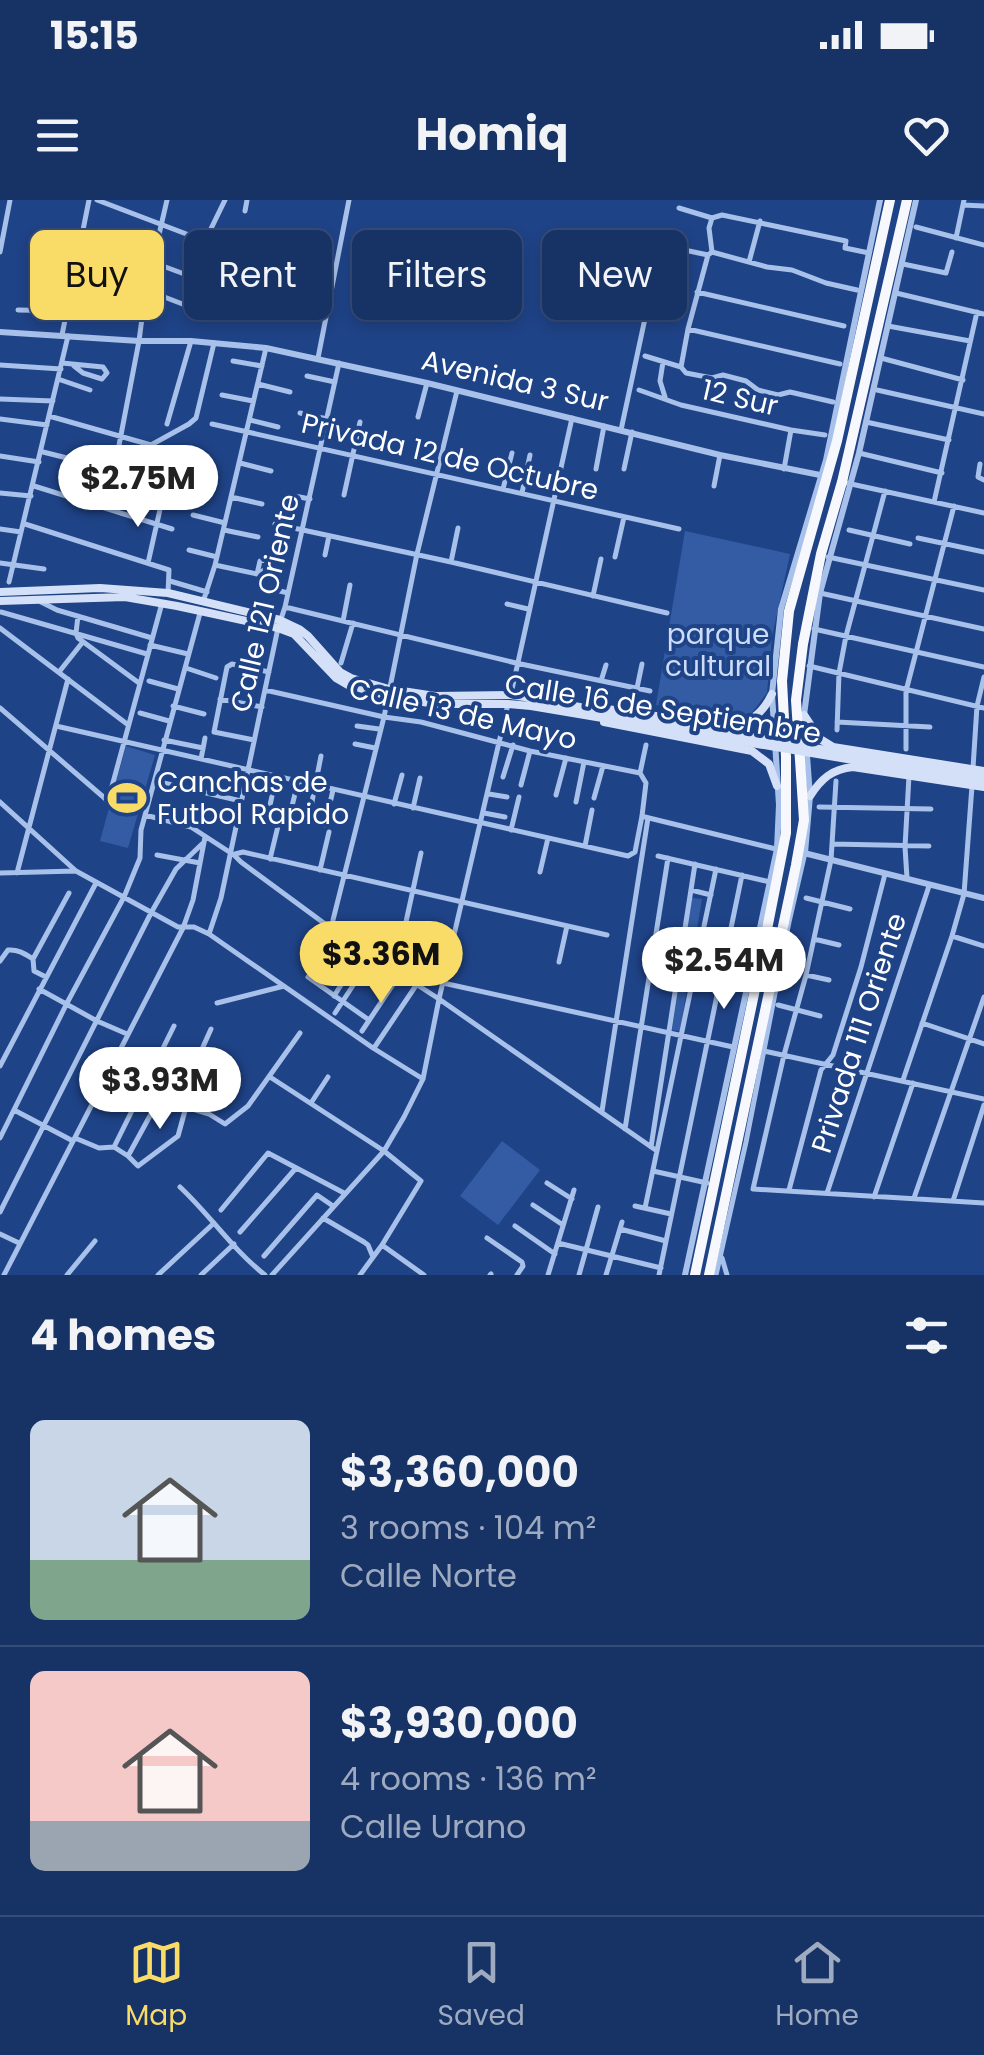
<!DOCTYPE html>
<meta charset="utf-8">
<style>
body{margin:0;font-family:Poppins,sans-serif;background:#203a6b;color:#f1f3f6;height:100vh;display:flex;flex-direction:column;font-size:38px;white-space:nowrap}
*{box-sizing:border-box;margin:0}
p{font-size:32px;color:#9eaabf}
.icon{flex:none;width:55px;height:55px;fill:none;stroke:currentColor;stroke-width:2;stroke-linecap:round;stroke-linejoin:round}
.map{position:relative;height:1075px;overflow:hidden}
.details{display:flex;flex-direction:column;background:#173265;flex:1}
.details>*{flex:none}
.top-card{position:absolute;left:30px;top:30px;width:925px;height:90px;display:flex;gap:20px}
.price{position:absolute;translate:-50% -85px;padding:0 22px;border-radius:35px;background:#fff;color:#222;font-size:32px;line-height:65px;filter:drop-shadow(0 2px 5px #0008)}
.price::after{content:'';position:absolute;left:50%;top:60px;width:30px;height:22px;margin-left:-15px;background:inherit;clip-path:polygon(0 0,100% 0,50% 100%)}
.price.current{background:#f9db68;color:#111}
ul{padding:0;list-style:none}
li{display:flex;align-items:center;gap:30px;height:250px;padding:0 30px}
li+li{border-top:2px solid #364d79}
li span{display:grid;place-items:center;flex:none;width:280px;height:200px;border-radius:15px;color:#555}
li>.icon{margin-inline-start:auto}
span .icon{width:120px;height:120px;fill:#fffc;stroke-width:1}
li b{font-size:42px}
h2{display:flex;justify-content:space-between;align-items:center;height:120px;padding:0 30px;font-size:42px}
.pill{padding:0 35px;border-radius:15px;background:#173265;box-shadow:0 5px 15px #0003,0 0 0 2px #364d79;font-size:35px;line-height:90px}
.pill.current{background:#f9db68;color:#111}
.status{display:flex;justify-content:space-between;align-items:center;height:70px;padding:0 50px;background:#173265;direction:ltr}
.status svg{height:28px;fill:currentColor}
header{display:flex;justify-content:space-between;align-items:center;height:130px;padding:0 30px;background:#173265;font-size:45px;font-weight:700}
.tabs{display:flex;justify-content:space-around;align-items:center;height:140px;border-top:2px solid #364d79;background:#173265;font-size:28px;color:#9eaabf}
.tabs a{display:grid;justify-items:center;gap:5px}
.tabs .current{color:#f9db68}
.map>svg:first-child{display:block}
</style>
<div class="status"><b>15:15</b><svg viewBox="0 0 49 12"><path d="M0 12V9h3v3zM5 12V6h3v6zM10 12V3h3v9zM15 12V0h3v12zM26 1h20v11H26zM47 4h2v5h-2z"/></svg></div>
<header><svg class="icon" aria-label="menu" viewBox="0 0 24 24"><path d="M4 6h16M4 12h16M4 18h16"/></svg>Homiq<svg class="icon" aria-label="heart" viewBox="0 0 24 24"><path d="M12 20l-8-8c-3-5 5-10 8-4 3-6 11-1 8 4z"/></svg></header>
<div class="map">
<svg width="984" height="1075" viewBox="0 0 984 1075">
<rect width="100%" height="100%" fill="#1f4387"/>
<path fill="#335ca4" d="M685 331 790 354 772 437 767 493 750 515 717 520 656 505Z
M126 546 155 555 128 648 100 641Z
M692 698 702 699 680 831 672 830Z
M502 941 540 970 498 1025 460 996Z"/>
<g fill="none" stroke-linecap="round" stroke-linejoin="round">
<path stroke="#a8c1ea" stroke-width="5" d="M97 0 231 51 233 57 228 83
M963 5 984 6
M679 8 712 18 722 15 846 41 845 48 869 53
M245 11 247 0
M712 18 709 28 712 52
M916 27 984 45
M956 38 964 0
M205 41 225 0
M670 47 708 55 712 52 767 67 792 70 826 83 857 90
M0 52 10 0
M49 61 46 80 73 81
M152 62 187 75
M749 62 760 21
M903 64 946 73 952 52
M146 90 193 108
M109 92 145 95
M697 92 844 126
M896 93 984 114
M18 110 67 111
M888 126 970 141
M688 129 840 164
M62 135 89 0
M645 156 681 167 686 173 712 178 723 175 746 181 758 190 778 195 790 192 833 202
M318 158 349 0
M881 158 963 180
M233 161 262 166
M663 162 660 181 665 197
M62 163 103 167 107 173 102 179 83 173 74 166
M0 165 61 169
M681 167 688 129 708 55
M307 176 335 182
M58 179 90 190
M258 184 290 192
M639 190 681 205 791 230 825 235
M877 190 984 214
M222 195 253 201
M0 199 53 201
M300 213 327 219
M49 216 151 245
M418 217 427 183
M0 219 47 225
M250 220 278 227
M866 222 949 240
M167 224 191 141
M212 224 679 329
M621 230 655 72
M43 252 83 262
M859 253 942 273
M0 256 39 262
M240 263 271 271
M980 264 978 277 984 280
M596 269 604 226
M624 269 632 232
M784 269 791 230
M842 282 984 313
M34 286 172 329
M714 286 720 255
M111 287 139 141 145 95 167 0
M503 289 512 253
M0 293 31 296
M522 293 530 255
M289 295 310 299
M344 295 360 222
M231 297 262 304
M934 302 977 112
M161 305C136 276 152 275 151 245L189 224 196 218 214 143
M193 315 225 323
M25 324 169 370 168 393
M275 324 451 362 667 413
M0 329 21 332
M224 330 258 337
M849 330 910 344
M918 338 984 352
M189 350 217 357
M325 355 329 336
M615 357 624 317
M828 357 984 390
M451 362 458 328
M0 363 44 369
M148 363 161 305 160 276 180 252 184 250 192 251
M215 365 257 374 270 367
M257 374 260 361 265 360 270 367
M170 381 207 392
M9 382 68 136
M272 389 288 393
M820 393 984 429
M593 396 601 359
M41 402 57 410 152 438
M203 402 215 365 266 148
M507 404 528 409
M285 407 516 463 650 491
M1 412 147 454
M78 416 76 433 78 438 139 483
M343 421 350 385
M0 428 127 524
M814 429 984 467
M150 445 188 454
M341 463 353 423
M809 466 984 508
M186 468 216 478
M59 472 82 443
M149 481 178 489
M601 481 606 465
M637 488 642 464
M511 494 572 218
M220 499 262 507
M173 506 204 514
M0 508 108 601 162 403
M140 513 169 521
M837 522 930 527
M56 526 628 656 635 652 642 616 646 583 640 573 530 551 421 522 384 517 265 490
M357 526 379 529
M837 530 839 473 846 436 885 291
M164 540 203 548
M254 540 214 532 227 467 232 464 269 472
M355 544 375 548
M906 549V491L954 306
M201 559 205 538
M973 568 977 506 984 477
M640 573 646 545
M503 577 513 545
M155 581 241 601
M836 581 831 660 806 775 784 855 753 989 984 1003
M521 585 530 551
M489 594 507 597
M556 595 566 558
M594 598 603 566
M0 602 76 671 178 727H194L209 734 373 848 423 879
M576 602 584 562
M394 604 402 575
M819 607 931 609
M413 608 420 578
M269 610 276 577
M484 613 505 617
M290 614 298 582
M145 615 191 627 234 655 241 662 336 732 439 799 657 951
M645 617 780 650
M308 622 321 556
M325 625 333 590
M511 630 519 597
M832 644 929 646
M585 646 592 610
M235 654 243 652 607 735
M157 655 200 663
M658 656 770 682
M270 659 279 622
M320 670 329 632
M540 672 548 638
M0 673 76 671
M17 673 68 479
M907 678 905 647 909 576
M691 690 711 695
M806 698 850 709
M333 720 384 517 417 354 457 191
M404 731 421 653
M209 734 221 698 278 428 285 407 339 163
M335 736 308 777 369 820
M952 736 984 746
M814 739 839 745
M0 761 8 750C18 749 25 754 33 759
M559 762 567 726
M806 775 829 780
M46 777 34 771 33 759 69 693
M443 783 733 847
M39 789 97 821 127 834
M334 796 364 749
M217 803 284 786
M778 805 820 816
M335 813 373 755
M922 823 984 844
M211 829 189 878 190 885 186 907 209 914 225 924 248 906 300 833
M362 831 398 777
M374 848 417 784
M764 851 984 899
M0 866 96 683
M270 877 384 951 421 981 382 1045 360 1075
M903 880 952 736 964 694 972 586
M148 881 166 891 182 878H189
M311 903 328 877
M14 910 73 941
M602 911 648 618
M625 929 668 658
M0 938 67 803 124 697 140 658 141 630 200 413
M75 938 99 948 114 947 128 956 138 966 178 936 186 907
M114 947 174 826
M651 947 695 664
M128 956 157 903 166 891
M653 971 707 983
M547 983 572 999
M180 987C210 1015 233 1050 265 1075
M789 990 821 870 833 855 861 767 885 674
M827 993 929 686
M874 997 913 883
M914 998 984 797
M953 1001 984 905
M533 1005 563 1025
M635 1006 671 1014
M645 1008 716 669
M221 1010 268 953 344 993
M0 1012 151 713 176 669 202 644
M323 1018 364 1042 368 1045 373 1057
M515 1026 555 1054
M620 1029 666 1041
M240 1032 296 968
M0 1034 19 1043
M487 1038 522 1062 523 1066 517 1075
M558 1043 661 1068
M382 1045 424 1075
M264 1056 317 995 333 1006
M722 1058 727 1075
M4 1075 183 728 193 700 205 637
M67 1075 95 1041
M158 1075 214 1023
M201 1075 234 1044
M272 1075 384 951 404 917 423 879 439 799 508 504
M490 1075 491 1074
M548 1075 574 990
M579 1075 598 1007
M606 1075 622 1022
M659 1075 742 675
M716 1075 746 942 789 722 805 653"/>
<path stroke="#a8c1ea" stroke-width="6" d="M0 132 139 141H191L266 148 427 183 720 255 825 276
M804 653 984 698
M805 653 810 596 804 515 820 393 859 253 916 0
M685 1075 777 649 779 605 772 494 781 409 826 260 880 0"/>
<path stroke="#d4e0f8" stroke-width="8" d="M0 392 100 388 168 393 280 420 299 429 308 436 340 472 351 478 389 489 435 496 511 495 531 498 639 518
M0 401 125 397 177 406 278 428 294 434 336 478 348 485 388 496 435 504H508L531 506 638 524
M607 509 725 526C748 525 762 515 772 494
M804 515 820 539 833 547 984 571
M604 522 752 551 769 564 777 586
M810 596C821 579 832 569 853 567L984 587"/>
<path stroke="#f6f8fe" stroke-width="10" d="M695 1075 758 775 786 633V557L782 481 789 411 837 241 890 0
M709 1075 796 665 804 620 796 500 803 444 821 354 842 282 907 0"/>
<path stroke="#d4e0f8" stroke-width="8" d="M639 518 984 577
M638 524 984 582"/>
</g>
<defs>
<g id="stadium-bare" transform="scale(3)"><path d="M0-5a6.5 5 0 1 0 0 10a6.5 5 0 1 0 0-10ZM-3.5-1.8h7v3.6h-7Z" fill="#f9db68" stroke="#1f4387" stroke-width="2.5" paint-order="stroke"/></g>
</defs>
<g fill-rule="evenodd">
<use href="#stadium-bare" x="127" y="598"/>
</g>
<g text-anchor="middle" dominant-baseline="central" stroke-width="8" stroke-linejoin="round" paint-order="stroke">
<g font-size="28" fill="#fff" stroke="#1f4387">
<text transform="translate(515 181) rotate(13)">Avenida 3 Sur</text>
<text transform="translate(740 198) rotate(13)">12 Sur</text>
<text transform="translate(450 257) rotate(13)">Privada 12 de Octubre</text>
<text transform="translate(265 403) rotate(-77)">Calle 121 Oriente</text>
<text transform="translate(663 509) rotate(9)">Calle 16 de Septiembre</text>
<text transform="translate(463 514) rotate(13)">Calle 13 de Mayo</text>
<text transform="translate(859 833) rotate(-72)">Privada 111 Oriente</text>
</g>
<g font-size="28" fill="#cdddf8" stroke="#1f4387">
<text x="718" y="434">parque<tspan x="718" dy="32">cultural</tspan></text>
</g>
<g font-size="28" fill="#fff" stroke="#1f4387" text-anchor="start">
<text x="157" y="582">Canchas de<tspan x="157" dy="32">Futbol Rapido</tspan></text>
</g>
</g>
</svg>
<b class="price" style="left:138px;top:330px">$2.75M</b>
<b class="price current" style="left:381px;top:806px">$3.36M</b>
<b class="price" style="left:724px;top:812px">$2.54M</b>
<b class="price" style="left:160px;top:932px">$3.93M</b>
<div class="top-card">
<a class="pill current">Buy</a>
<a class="pill">Rent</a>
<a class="pill">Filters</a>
<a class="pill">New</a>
</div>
</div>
<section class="details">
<h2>4 homes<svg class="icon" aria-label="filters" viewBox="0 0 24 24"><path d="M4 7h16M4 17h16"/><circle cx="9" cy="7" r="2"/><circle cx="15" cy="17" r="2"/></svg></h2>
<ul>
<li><span style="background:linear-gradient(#c9d6e8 70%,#7fa58c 0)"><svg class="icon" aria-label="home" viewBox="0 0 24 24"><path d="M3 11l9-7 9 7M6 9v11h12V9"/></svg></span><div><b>$3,360,000</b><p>3 rooms · 104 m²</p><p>Calle Norte</p></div></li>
<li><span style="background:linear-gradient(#f6c9c9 75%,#9aa5b1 0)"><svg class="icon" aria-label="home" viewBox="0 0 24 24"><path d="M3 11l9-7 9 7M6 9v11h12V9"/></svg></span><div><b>$3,930,000</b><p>4 rooms · 136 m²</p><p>Calle Urano</p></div></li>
</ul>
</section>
<nav class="tabs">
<a class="current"><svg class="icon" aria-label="map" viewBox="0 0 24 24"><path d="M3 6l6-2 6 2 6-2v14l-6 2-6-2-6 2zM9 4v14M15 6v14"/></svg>Map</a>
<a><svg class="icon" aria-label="saved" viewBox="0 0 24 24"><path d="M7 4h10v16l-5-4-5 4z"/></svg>Saved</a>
<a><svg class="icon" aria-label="home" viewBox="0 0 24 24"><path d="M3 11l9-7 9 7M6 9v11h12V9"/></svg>Home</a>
</nav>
